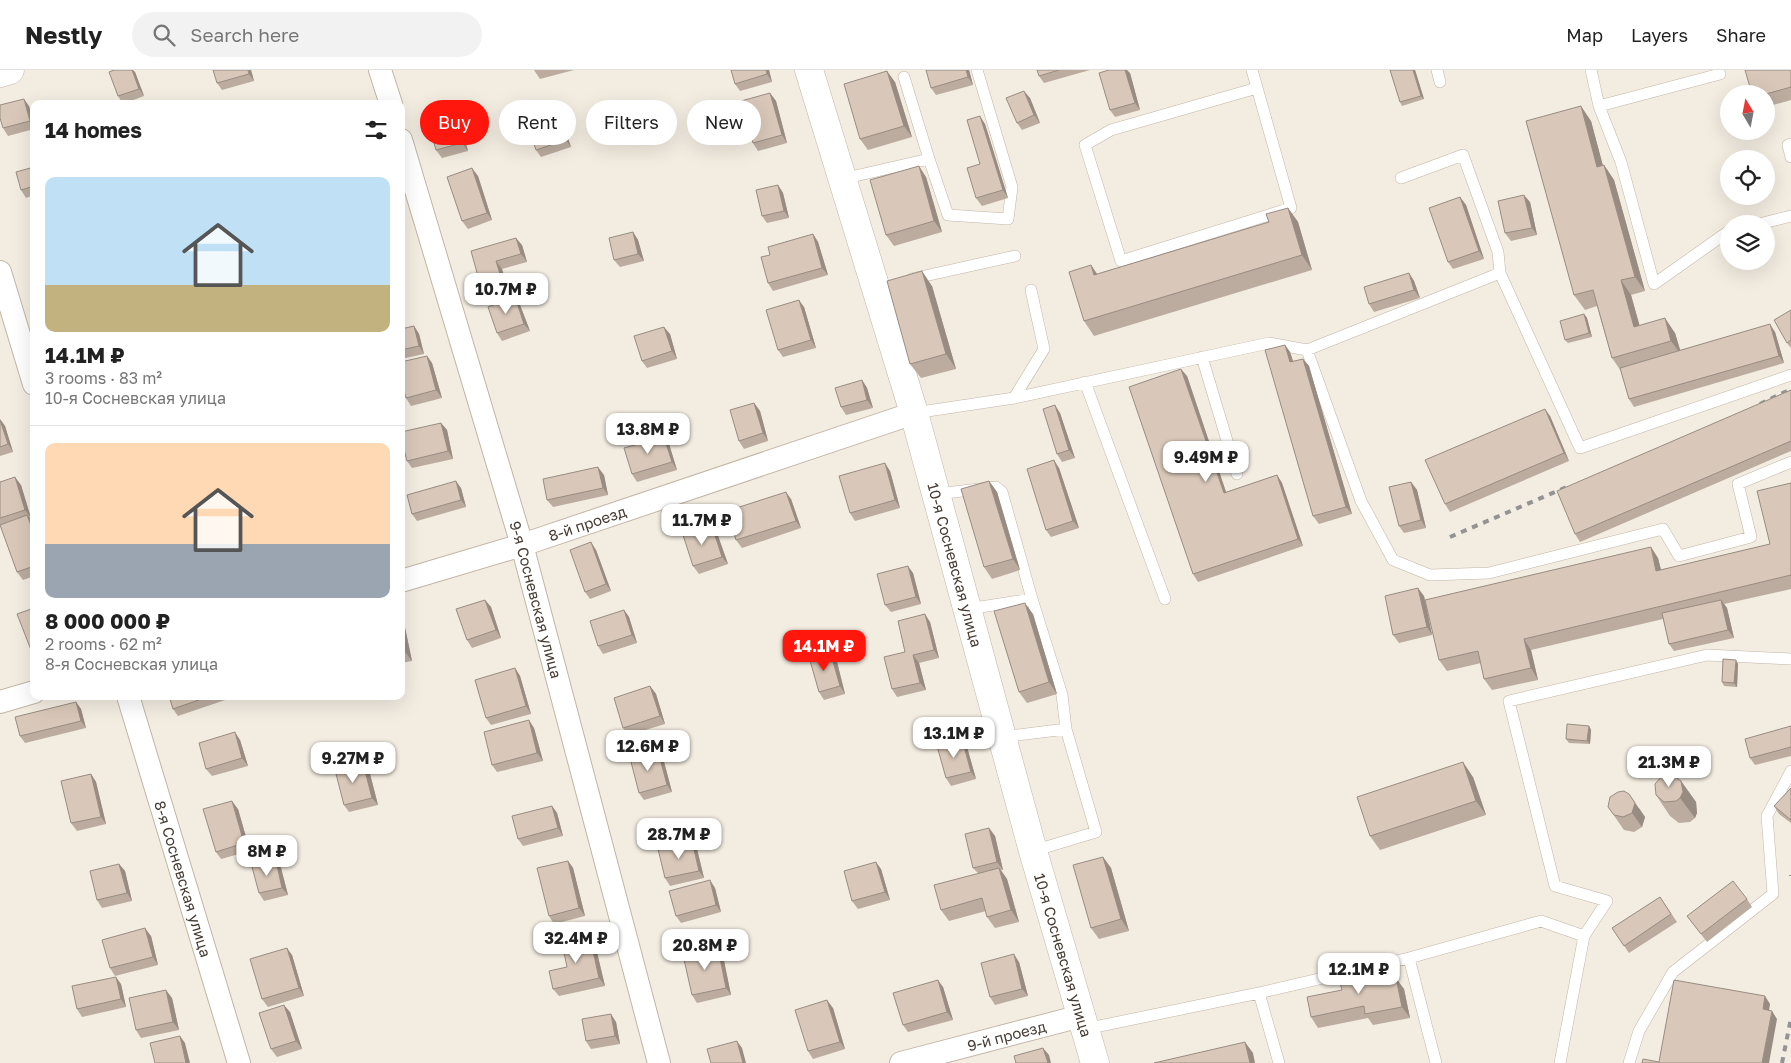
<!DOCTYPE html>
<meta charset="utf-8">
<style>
body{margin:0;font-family:"Golos Text",sans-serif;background:#f2f2f2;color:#222;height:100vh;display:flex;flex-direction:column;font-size:19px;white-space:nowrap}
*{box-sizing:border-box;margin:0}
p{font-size:16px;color:#767676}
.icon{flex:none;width:28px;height:28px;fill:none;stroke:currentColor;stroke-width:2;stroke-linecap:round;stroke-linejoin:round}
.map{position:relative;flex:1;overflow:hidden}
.side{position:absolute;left:30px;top:30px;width:375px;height:600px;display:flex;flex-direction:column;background:#fff;border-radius:10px;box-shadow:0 5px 20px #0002}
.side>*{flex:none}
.top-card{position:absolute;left:420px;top:30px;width:475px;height:45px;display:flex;gap:10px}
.needle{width:32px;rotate:350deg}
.buttons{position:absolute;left:1720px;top:15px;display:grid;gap:10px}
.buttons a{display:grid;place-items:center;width:55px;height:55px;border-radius:50%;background:#fff;box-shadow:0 5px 20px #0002;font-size:25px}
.price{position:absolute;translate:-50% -42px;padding:0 11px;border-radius:10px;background:#fff;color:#222;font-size:16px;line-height:32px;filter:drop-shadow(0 1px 2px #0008)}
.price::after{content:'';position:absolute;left:50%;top:30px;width:15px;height:11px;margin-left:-8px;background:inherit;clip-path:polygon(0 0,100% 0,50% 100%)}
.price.current{background:#ff160c;color:#fff}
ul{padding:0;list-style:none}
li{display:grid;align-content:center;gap:10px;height:265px;padding:0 15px}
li+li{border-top:1px solid #e0e0e0}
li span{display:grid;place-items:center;height:155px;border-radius:10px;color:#555}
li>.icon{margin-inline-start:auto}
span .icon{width:90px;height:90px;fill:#fffc;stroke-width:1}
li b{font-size:21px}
h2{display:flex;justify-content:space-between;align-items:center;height:60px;padding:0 15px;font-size:21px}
.pill{padding:0 18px;border-radius:22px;background:#fff;box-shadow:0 5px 20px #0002;font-size:18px;line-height:45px}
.pill.current{background:#ff160c;color:#fff}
header{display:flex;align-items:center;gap:30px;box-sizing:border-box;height:70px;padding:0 25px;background:#fff;border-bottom:1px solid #e0e0e0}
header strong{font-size:24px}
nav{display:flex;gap:28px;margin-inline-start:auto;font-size:18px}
.search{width:350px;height:45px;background:#f2f2f2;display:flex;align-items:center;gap:12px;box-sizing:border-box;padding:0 18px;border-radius:28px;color:#767676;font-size:19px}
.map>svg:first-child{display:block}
</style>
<header>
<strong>Nestly</strong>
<div class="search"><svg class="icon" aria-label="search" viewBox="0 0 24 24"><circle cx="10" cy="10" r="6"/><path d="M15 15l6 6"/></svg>Search here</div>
<nav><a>Map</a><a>Layers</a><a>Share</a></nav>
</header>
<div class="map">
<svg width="1791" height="993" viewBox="0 0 1791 993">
<rect width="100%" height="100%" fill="#f3ece1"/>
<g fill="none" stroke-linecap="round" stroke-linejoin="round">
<g stroke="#c2b5a6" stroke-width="12">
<path id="service" d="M1252 0 1291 138 1121 191 1085 75 1111 60 1257 18
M1437 0 1440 12
M1591 0 1599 36 1720 4
M904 7 929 89
M1599 36 1621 92 1654 214 1729 161
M1791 74 1788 75 1791 87
M1401 108 1463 85 1498 182 1500 203
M842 109 929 89 948 145 1008 149 1012 117 977 0
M1759 154 1791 146
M911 209 1015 186
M1307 280 1361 431 1393 490 1430 505 1489 503 1663 459 1679 486 1751 467 1738 414 1791 392
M1202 287 1237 404
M1085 312 1165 529
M1014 328 1044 279 1031 220
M914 343 1014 328 1269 273 1307 280 1500 203 1580 378 1791 305
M937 424 996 417 1002 422 1032 529
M968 539 1032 529 1062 625 1066 659
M1002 667 1066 659 1096 762 1033 781
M1584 866 1607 831 1555 816 1509 631 1707 585 1791 589
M1409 888 1541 851 1584 866 1560 993
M1259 923 1409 888 1436 993
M1085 959 1259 923 1279 993
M1629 993 1639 961 1673 902 1773 824 1767 746 1791 701"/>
</g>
<g stroke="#c2b5a6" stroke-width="24">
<g id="minor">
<path d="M380 0 391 34"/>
<path id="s1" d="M401 70 522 475 659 993"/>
<path d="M0 202 34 314"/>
<path id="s2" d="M401 511 522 475 914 343"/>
<path id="s3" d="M128 626 239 993"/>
<path d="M0 632 34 622"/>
<path id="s4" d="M901 993 1081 946"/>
</g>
</g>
<g stroke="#c2b5a6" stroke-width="29">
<g id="tertiary">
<path id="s5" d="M809 0 914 343 1033 781 1095 993"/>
<path d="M0 3 10 0"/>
</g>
</g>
<use href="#service" stroke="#fff" stroke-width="11"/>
<use href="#minor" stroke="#fff" stroke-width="22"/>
<use href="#tertiary" stroke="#fff" stroke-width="28"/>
<path stroke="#939393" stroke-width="4" stroke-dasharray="6 6" stroke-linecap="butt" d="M1760 334 1791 319
M1450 467 1569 416
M1791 806V805
M1782 993 1791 948"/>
</g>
<path fill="#bbac9f" d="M251 0 254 11 222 20 217 13Z
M534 0H574L540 9Z
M731 0H769L772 12 740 21 735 14Z
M969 0 973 15 936 25 931 18Z
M1037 0H1090L1044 13 1039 6Z
M1390 0H1415L1424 29 1402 36 1400 32Z
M1791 0V30L1766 37V24Z
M135 2 144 26 123 34 118 26Z
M1130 3 1140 40 1115 47 1110 40Z
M895 12 912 67 868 80 860 69Z
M770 23 776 31 787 73 758 81 753 73Z
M1030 28 1040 53 1022 60 1017 53Z
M29 36 34 54V59L8 66 3 58Z
M555 38 560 45 571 77 541 87 536 80Z
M453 40 459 48 468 81 442 88 436 80Z
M1591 51 1603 96 1604 95 1614 110 1645 221 1631 225 1639 255 1675 263 1680 280 1775 262 1784 293 1634 337 1629 329 1621 301 1612 288 1597 236 1585 240 1574 225Z
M985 54 1008 128 982 136 976 128Z
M34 97V125L26 128 21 120Z
M478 106 492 150 468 159 462 151Z
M926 107 942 162 894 176 886 165Z
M778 115 783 123 789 148 767 153 762 146Z
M1460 127 1466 135 1484 189 1453 199 1448 192Z
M1530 132 1537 165 1511 171 1505 163Z
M1288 138 1298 152 1312 200 1094 266 1084 251 1091 195 1097 204 1269 152Z
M633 162 638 170 644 191 620 197 614 190Z
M813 164 818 172 828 205 773 221 768 213 770 185Z
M522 175 527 192 502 199 510 225 489 231 483 224 471 181Z
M1409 203 1414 211 1420 228 1374 242 1369 234Z
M932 216 956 299 921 308 910 294Z
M515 227 520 235 530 261 502 271 497 263Z
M804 237 816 278 783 287 778 280Z
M1791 240V278L1787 273Z
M1584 244 1587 248 1592 267 1568 273 1565 270Z
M414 256 419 264 424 284 401 289V259Z
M670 264 677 289 647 298 642 291Z
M1285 275 1290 282 1293 292 1303 289 1309 296 1352 444 1319 454 1313 446Z
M427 286 432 293 442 328 411 336 406 328Z
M1187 306 1226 422 1277 405 1282 413 1303 476 1198 512 1193 504Z
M862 310 867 318 873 338 846 345 841 337Z
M1791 320V381L1580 472 1575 464Z
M754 333 760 341 768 371 744 379 739 371Z
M1060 343 1075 388 1062 392 1057 384Z
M1550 346 1569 391 1450 442 1445 434Z
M0 349 5 356 13 382 0 386Z
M441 353 447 360 453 389 412 398 407 391Z
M664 367 669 374 677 400 637 412 632 404Z
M1059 398 1079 458 1051 467 1046 460Z
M890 401 900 438 855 451 850 443Z
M604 405 608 425 553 437 547 430Z
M989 411 997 422 1020 500 992 509 984 497Z
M0 412 21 415 31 448H30L34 456V506L23 510 17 502 1 457H0Z
M1411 412 1417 420 1426 458 1404 463 1399 456Z
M1791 413V519L1724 534 1727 538 1734 568 1674 581 1669 574 1663 549 1531 580 1538 610 1492 620 1484 609 1481 593 1447 601 1439 590 1658 488 1661 500 1770 474Z
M461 418 466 437 417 451 412 444Z
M791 429 801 458 742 478 736 470Z
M712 456 717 463 728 494 699 504 693 496Z
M596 480 611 521 590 529 585 522Z
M913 503 921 534 891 542 885 535Z
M1424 526 1432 565 1399 573 1393 565Z
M485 530 491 537 501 568 472 578 467 570Z
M624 540 629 547 637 573 603 584 598 576Z
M1033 544 1057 624 1027 633 1019 622Z
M401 546 403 548 412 591 401 593Z
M930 552 939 588 919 593 926 620 897 627 892 619 905 582Z
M830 581 836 588 845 624 824 630 819 622Z
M1738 594 1737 617 1724 616 1722 612Z
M515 598 520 606 531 644 491 655 486 648Z
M650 616 656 624 665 654 629 665 623 658Z
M169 626H237L178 646 173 639Z
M76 632 81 639 86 658 25 673 20 666Z
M1589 656 1591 660 1590 674 1569 673 1566 669Z
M1791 656V686L1755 695 1750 688Z
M534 658 543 691 497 702 492 695Z
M962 669 967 677 976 709 951 716 946 708Z
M240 670 248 696 212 706 206 699Z
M663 688 672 722 644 730 639 723Z
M369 700 378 735 349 742 344 735Z
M91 704 96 712 106 754 77 761 71 753Z
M1473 707 1486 745 1380 780 1370 766Z
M1681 711 1696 732 1697 743 1695 748 1690 752 1679 753 1670 746 1656 725Z
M1791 718V753L1779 744 1774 736Z
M552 736 557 743 563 766 523 776 518 769Z
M1608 737 1639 738 1645 747 1642 757 1634 762 1624 760Z
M238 739 250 781 221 789 216 782Z
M989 758 995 766 1003 800H1001L1007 809 1019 852 995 858 987 847 986 841 949 851 941 840 978 803 973 798Z
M692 771 697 779 704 808 670 816 665 808Z
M1103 787 1111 798 1129 861 1099 869 1091 858Z
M276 791 281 798 288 825 264 831 259 823Z
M568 791 573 798 585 846 554 854 549 846Z
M119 794 125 801 132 831 102 838 97 830Z
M881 799 890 830 858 839 852 831Z
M715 818 721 842 681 853 676 846Z
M1660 827 1677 852 1629 883 1612 858Z
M1747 829 1752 837 1707 872 1687 846Z
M151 866 158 895 115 906 110 898Z
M590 867 595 874 605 916 559 926 553 919 567 897Z
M718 878 723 886 731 925 697 933 692 925Z
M292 885 304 926 268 937 262 929Z
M1019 892 1028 926 995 935 990 927Z
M1389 910 1404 919 1410 948 1373 955 1368 948 1318 958 1311 947Z
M121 914 126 937 82 947 77 939Z
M943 917 953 950 908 962 903 955Z
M172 928 179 960 141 968 136 960Z
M833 938 845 979 813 989 808 981Z
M290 942 302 979 277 987 271 979Z
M616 952 620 974 591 979 586 971Z"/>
<path fill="#988c82" d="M132 0H133L135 2 144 26 139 19Z
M248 0H251L254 11 249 4Z
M766 0H769L772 12 767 4Z
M966 0H969L973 15 968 7Z
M1125 0H1127L1130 3 1140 40 1135 33Z
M1413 0H1415L1424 29 1421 26Z
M887 1 895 12 912 67 904 56Z
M1024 21 1030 28 1040 53 1034 45Z
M770 23 776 31 787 73 782 65Z
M24 29 29 36 34 54V57L30 51Z
M1581 36 1591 51 1607 111 1597 97Z
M555 38 560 45 571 77 566 70Z
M453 40 459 48 468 81 462 73Z
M980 46 985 54 1008 128 1003 120Z
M1604 95 1614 110 1645 221 1635 207Z
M919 96 926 107 942 162 934 151Z
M472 98 478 106 492 150 487 143Z
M778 115 783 123 789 148 784 141Z
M1524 125 1530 132 1537 165 1532 158Z
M1460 127 1466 135 1484 189 1479 181Z
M1288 138 1298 152 1312 200 1302 185Z
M633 162 638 170 644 191 638 184Z
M813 164 818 172 828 205 822 198Z
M516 168 522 175 527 192 521 184Z
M496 191 502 199 510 225 504 217Z
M1091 195 1101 210 1094 205Z
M922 201 932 216 956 299 946 284Z
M1409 203 1414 211 1420 228 1414 220Z
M1621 210 1631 225 1644 271 1634 257Z
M515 227 520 235 530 261 524 254Z
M799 230 804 237 816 278 811 270Z
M1584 244 1587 248 1592 267 1589 263Z
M1665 248 1675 263 1682 286 1671 271Z
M1770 254 1775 262 1784 293 1779 286Z
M414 256 419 264 424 284 419 276Z
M664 257 670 264 677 289 672 281Z
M1285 275 1290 282 1296 300 1290 292Z
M427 286 432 293 442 328 436 320Z
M1303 289 1309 296 1352 444 1346 437Z
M1181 299 1187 306 1229 431 1224 423Z
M862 310 867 318 873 338 867 330Z
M754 333 760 341 768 371 763 363Z
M1055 335 1060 343 1075 388 1069 380Z
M1545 339 1550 346 1569 391 1564 383Z
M0 349 5 356 13 382 8 374Z
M441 353 447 360 453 389 448 381Z
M664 367 669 374 677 400 672 392Z
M1054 390 1059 398 1079 458 1073 451Z
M885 393 890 401 900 438 895 430Z
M598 397 604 405 608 425 603 418Z
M1277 405 1282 413 1303 476 1298 469Z
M15 407 21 415 31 448 25 440Z
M456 411 461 418 466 437 461 430Z
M989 411 997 422 1020 500 1013 489Z
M1411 412 1417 420 1426 458 1421 450Z
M786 422 791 429 801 458 796 451Z
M27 445 33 452 34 456V463Z
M712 456 717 463 728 494 722 487Z
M591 472 596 480 611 521 606 514Z
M1651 477 1658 488 1664 512 1656 501Z
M908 496 913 503 921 534 916 527Z
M1418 518 1424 526 1432 565 1427 557Z
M485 530 491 537 501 568 496 560Z
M1721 530 1727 538 1734 568 1728 560Z
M1025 533 1033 544 1057 624 1049 612Z
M624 540 629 547 637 573 632 565Z
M925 544 930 552 939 588 934 580Z
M401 546 403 548 412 591 406 583 401 558Z
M1524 569 1531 580 1538 610 1531 598Z
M830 581 836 588 845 624 840 616Z
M913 585 919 593 926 620 920 613Z
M1736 590 1738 594 1737 617 1734 613Z
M515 598 520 606 531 644 526 636Z
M650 616 656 624 665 654 660 646Z
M76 632 81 639 86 658 81 651Z
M529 650 534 658 543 691 537 683Z
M1589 656 1591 660 1590 674 1587 671Z
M235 662 240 670 248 696 242 688Z
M962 669 967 677 976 709 971 702Z
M658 681 663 688 672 722 667 715Z
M1463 692 1473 707 1486 745 1476 731Z
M363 693 369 700 378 735 372 728Z
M91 704 96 712 106 754 101 747Z
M1681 711 1696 732 1697 743 1695 748 1680 728Z
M1629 724 1645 747 1642 757 1632 743Z
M232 731 238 739 250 781 244 773Z
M552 736 557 743 563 766 558 758Z
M989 758 995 766 1003 800 997 792Z
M692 771 697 779 704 808 699 801Z
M1103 787 1111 798 1129 861 1121 849Z
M276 791 281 798 288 825 282 818Z
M568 791 573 798 585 846 579 838Z
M876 792 881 799 890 830 885 822Z
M119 794 125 801 132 831 127 823Z
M999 798 1007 809 1019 852 1011 840Z
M710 810 715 818 721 842 716 835Z
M145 858 151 866 158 895 153 887Z
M590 867 595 874 605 916 599 908Z
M287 878 292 885 304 926 299 918Z
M718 878 723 886 731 925 726 918Z
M1014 884 1019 892 1028 926 1022 919Z
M1382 900 1390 911H1384Z
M116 907 121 914 126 937 121 929Z
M1396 908 1404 919 1410 948 1402 937Z
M938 910 943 917 953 950 947 942Z
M166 920 172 928 179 960 173 952Z
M1765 926 1770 934 1768 947 1763 939Z
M827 930 833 938 845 979 840 972Z
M284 935 290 942 302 979 296 971Z
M1772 941 1777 949 1769 993H1762Z
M611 944 616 952 620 974 615 966Z
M180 966 185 973 190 993H186Z
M737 971 742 978 746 993H743Z
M1245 972 1253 983 1255 993H1250Z
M1043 978 1049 985 1051 993H1048Z"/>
<path fill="#d9c8b9" stroke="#988c82" d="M114 0H132L139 19 118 26 109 2Z
M213 0H248L249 4 217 13Z
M731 0H766L767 4 735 14Z
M926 0H966L968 7 931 18Z
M1037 0H1059L1039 6Z
M1109 0H1125L1135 33 1110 40 1099 3Z
M1390 0H1413L1421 26 1400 32Z
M1745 0H1791V17L1766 24H1752Z
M887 1 904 56 860 69 844 14Z
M1024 21 1034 45 1017 53 1006 28Z
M770 23 782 65 753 73 741 31Z
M24 29 30 51 3 58 0 48V35Z
M1581 36 1597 97 1604 95 1635 207 1621 210 1634 257 1665 248 1671 271 1612 288 1593 220 1574 225 1526 51Z
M555 38 566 70 536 80 525 48Z
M453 40 462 73 436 80 427 48Z
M980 46 1003 120 976 128 967 98 980 94 967 50Z
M919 96 934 151 886 165 870 110Z
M34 97V116L21 120 16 102Z
M472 98 487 143 462 151 447 107Z
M778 115 784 141 762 146 756 120Z
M1524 125 1532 158 1505 163 1498 131Z
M1460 127 1479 181 1448 192 1429 138Z
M1288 138 1302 185 1084 251 1069 202 1091 195 1094 205 1269 152 1266 144Z
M633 162 638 184 614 190 609 168Z
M813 164 822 198 768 213 761 187 770 185 768 177Z
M516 168 521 184 496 191 504 217 483 224 471 181Z
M34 170V178L32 171Z
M922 201 946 284 910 294 887 211Z
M1409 203 1414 220 1369 234 1364 217Z
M515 227 524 254 497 263 488 237Z
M799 230 811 270 778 280 766 240Z
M1791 240V270L1787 273 1774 250Z
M1584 244 1589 263 1565 270 1560 251Z
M1770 254 1779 286 1629 329 1620 298Z
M414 256 419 276 401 280V259Z
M664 257 672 281 642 291 634 266Z
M1285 275 1290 292 1303 289 1346 437 1313 446 1265 280Z
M427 286 436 320 406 328 401 310V292Z
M1181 299 1224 423 1277 405 1298 469 1193 504 1129 317Z
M862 310 867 330 841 337 835 318Z
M1791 320V371L1575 464 1557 421Z
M754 333 763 363 739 371 730 340Z
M1055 335 1069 380 1057 384 1043 339Z
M1545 339 1564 383 1445 434 1425 390Z
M0 350 8 374 0 377Z
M441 353 448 381 407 391 401 368V362Z
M664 367 672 392 632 404 624 378Z
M1054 390 1073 451 1046 460 1027 399Z
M885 393 895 430 850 443 839 406Z
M598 397 603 418 547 430 543 409Z
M15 407 25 440 0 448V412Z
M456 411 461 430 412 444 407 425Z
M989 411 1013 489 984 497 961 419Z
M1411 412 1421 450 1399 456 1389 417Z
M1791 413V505L1524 569 1531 598 1484 609 1478 581 1439 590 1425 530 1651 477 1656 501 1770 474 1757 421Z
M786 422 796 451 736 470 727 441Z
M27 445 34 463V496L17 502 0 455Z
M712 456 722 487 693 496 683 465Z
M591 472 606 514 585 522 570 480Z
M908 496 916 527 885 535 877 504Z
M1418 518 1427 557 1393 565 1385 526Z
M485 530 496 560 467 570 456 539Z
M1721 530 1728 560 1669 574 1662 543Z
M1025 533 1049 612 1019 622 994 541Z
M34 538V585H33L17 544Z
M624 540 632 565 598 576 590 551Z
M925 544 934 580 913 585 920 613 892 619 884 587 905 582 898 551Z
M401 558 406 583 401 584Z
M830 581 840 616 819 622 809 587Z
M1723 589 1736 590 1734 613 1722 612Z
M515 598 526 636 486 648 475 610Z
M650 616 660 646 623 658 614 628Z
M169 626H210L173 639Z
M76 632 81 651 20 666 15 647Z
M529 650 537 683 492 695 484 662Z
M1567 654 1589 656 1587 671 1566 669Z
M1791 656V677L1750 688 1745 669Z
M235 662 242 688 206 699 199 673Z
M962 669 971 702 946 708 937 676Z
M658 681 667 715 639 723 630 688Z
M1463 692 1476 731 1370 766 1357 727Z
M363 693 372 728 344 735 335 700Z
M91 704 101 747 71 753 61 711Z
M1667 704 1673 705 1681 711 1683 722 1680 728 1676 731 1664 732 1656 725 1655 714 1662 706Z
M1791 718V750L1774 736Z
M1624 721 1629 724 1635 733 1632 743 1623 747 1614 745 1608 737 1610 727 1618 722Z
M232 731 244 773 216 782 203 739Z
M552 736 558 758 518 769 512 746Z
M989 758 997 792 973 798 965 764Z
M692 771 699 801 665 808 658 779Z
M1103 787 1121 849 1091 858 1073 795Z
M276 791 282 818 259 823 252 797Z
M568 791 579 838 549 846 537 798Z
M876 792 885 822 852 831 844 801Z
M119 794 127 823 97 830 90 801Z
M999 798 1011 840 987 847 982 828 941 840 934 815Z
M710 810 716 835 676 846 669 821Z
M1733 811 1747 829 1701 864 1687 846Z
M1660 827 1671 844 1624 876 1612 858Z
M145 858 153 887 110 898 102 870Z
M590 867 599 908 553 919 549 901 567 897 562 873Z
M287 878 299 918 262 929 250 889Z
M718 878 726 918 692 925 683 885Z
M1014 884 1022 919 990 927 981 893Z
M1382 900 1384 911 1396 908 1402 937 1365 944 1364 936 1311 947 1307 927 1342 920 1339 909Z
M116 907 121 929 77 939 72 916Z
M938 910 947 942 903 955 893 923Z
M1674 910 1765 926 1763 939 1772 941 1762 993H1642L1643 989 1659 992Z
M166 920 173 952 136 960 129 928Z
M827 930 840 972 808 981 795 940Z
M284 935 296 971 271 979 259 943Z
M611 944 615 966 586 971 582 949Z
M180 966 186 993H155L150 973Z
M737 971 743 993H711L707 979Z
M1245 972 1250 993H1154Z
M1043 978 1048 993H1016L1014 986Z"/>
<g text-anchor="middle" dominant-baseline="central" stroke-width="4.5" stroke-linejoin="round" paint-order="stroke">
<g font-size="15" fill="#453b32" stroke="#fff">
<text stroke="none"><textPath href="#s2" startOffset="195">8-й проезд</textPath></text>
<text stroke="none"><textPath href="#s5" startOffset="516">10-я Сосневская улица</textPath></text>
<text stroke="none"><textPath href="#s1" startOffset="479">9-я Сосневская улица</textPath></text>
<text stroke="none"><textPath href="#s3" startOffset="191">8-я Сосневская улица</textPath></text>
<text stroke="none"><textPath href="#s5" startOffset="921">10-я Сосневская улица</textPath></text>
<text stroke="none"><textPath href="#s4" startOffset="109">9-й проезд</textPath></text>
</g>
</g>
</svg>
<div class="buttons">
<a><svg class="needle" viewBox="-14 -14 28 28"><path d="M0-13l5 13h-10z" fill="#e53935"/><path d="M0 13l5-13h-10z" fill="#767676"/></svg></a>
<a><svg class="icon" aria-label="locate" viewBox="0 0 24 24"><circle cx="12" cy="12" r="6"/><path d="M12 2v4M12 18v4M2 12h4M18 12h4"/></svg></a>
<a><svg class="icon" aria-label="layers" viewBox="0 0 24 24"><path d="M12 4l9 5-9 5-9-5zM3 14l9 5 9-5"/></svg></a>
</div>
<b class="price" style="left:506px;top:245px">10.7M ₽</b>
<b class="price" style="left:648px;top:385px">13.8M ₽</b>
<b class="price" style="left:1206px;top:413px">9.49M ₽</b>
<b class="price" style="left:702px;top:476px">11.7M ₽</b>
<b class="price current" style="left:824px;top:602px">14.1M ₽</b>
<b class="price" style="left:954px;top:689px">13.1M ₽</b>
<b class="price" style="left:648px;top:702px">12.6M ₽</b>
<b class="price" style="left:353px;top:714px">9.27M ₽</b>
<b class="price" style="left:1669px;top:718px">21.3M ₽</b>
<b class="price" style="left:679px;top:790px">28.7M ₽</b>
<b class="price" style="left:267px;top:807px">8M ₽</b>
<b class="price" style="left:576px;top:894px">32.4M ₽</b>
<b class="price" style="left:705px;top:901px">20.8M ₽</b>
<b class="price" style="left:1359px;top:925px">12.1M ₽</b>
<div class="top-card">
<a class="pill current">Buy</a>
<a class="pill">Rent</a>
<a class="pill">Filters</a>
<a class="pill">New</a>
</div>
<section class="side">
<h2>14 homes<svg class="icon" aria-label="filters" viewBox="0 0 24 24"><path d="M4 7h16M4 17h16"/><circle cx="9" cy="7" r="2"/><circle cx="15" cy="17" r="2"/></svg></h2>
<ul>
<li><span style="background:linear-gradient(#bfe0f5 70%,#c2b280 0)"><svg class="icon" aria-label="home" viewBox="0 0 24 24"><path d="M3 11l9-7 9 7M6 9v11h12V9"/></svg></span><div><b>14.1M ₽</b><p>3 rooms · 83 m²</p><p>10-я Сосневская улица</p></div></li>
<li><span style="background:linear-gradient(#ffd9b3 65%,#9aa5b1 0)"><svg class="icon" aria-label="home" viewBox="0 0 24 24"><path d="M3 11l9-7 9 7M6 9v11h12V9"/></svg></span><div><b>8 000 000 ₽</b><p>2 rooms · 62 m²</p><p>8-я Сосневская улица</p></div></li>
</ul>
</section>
</div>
